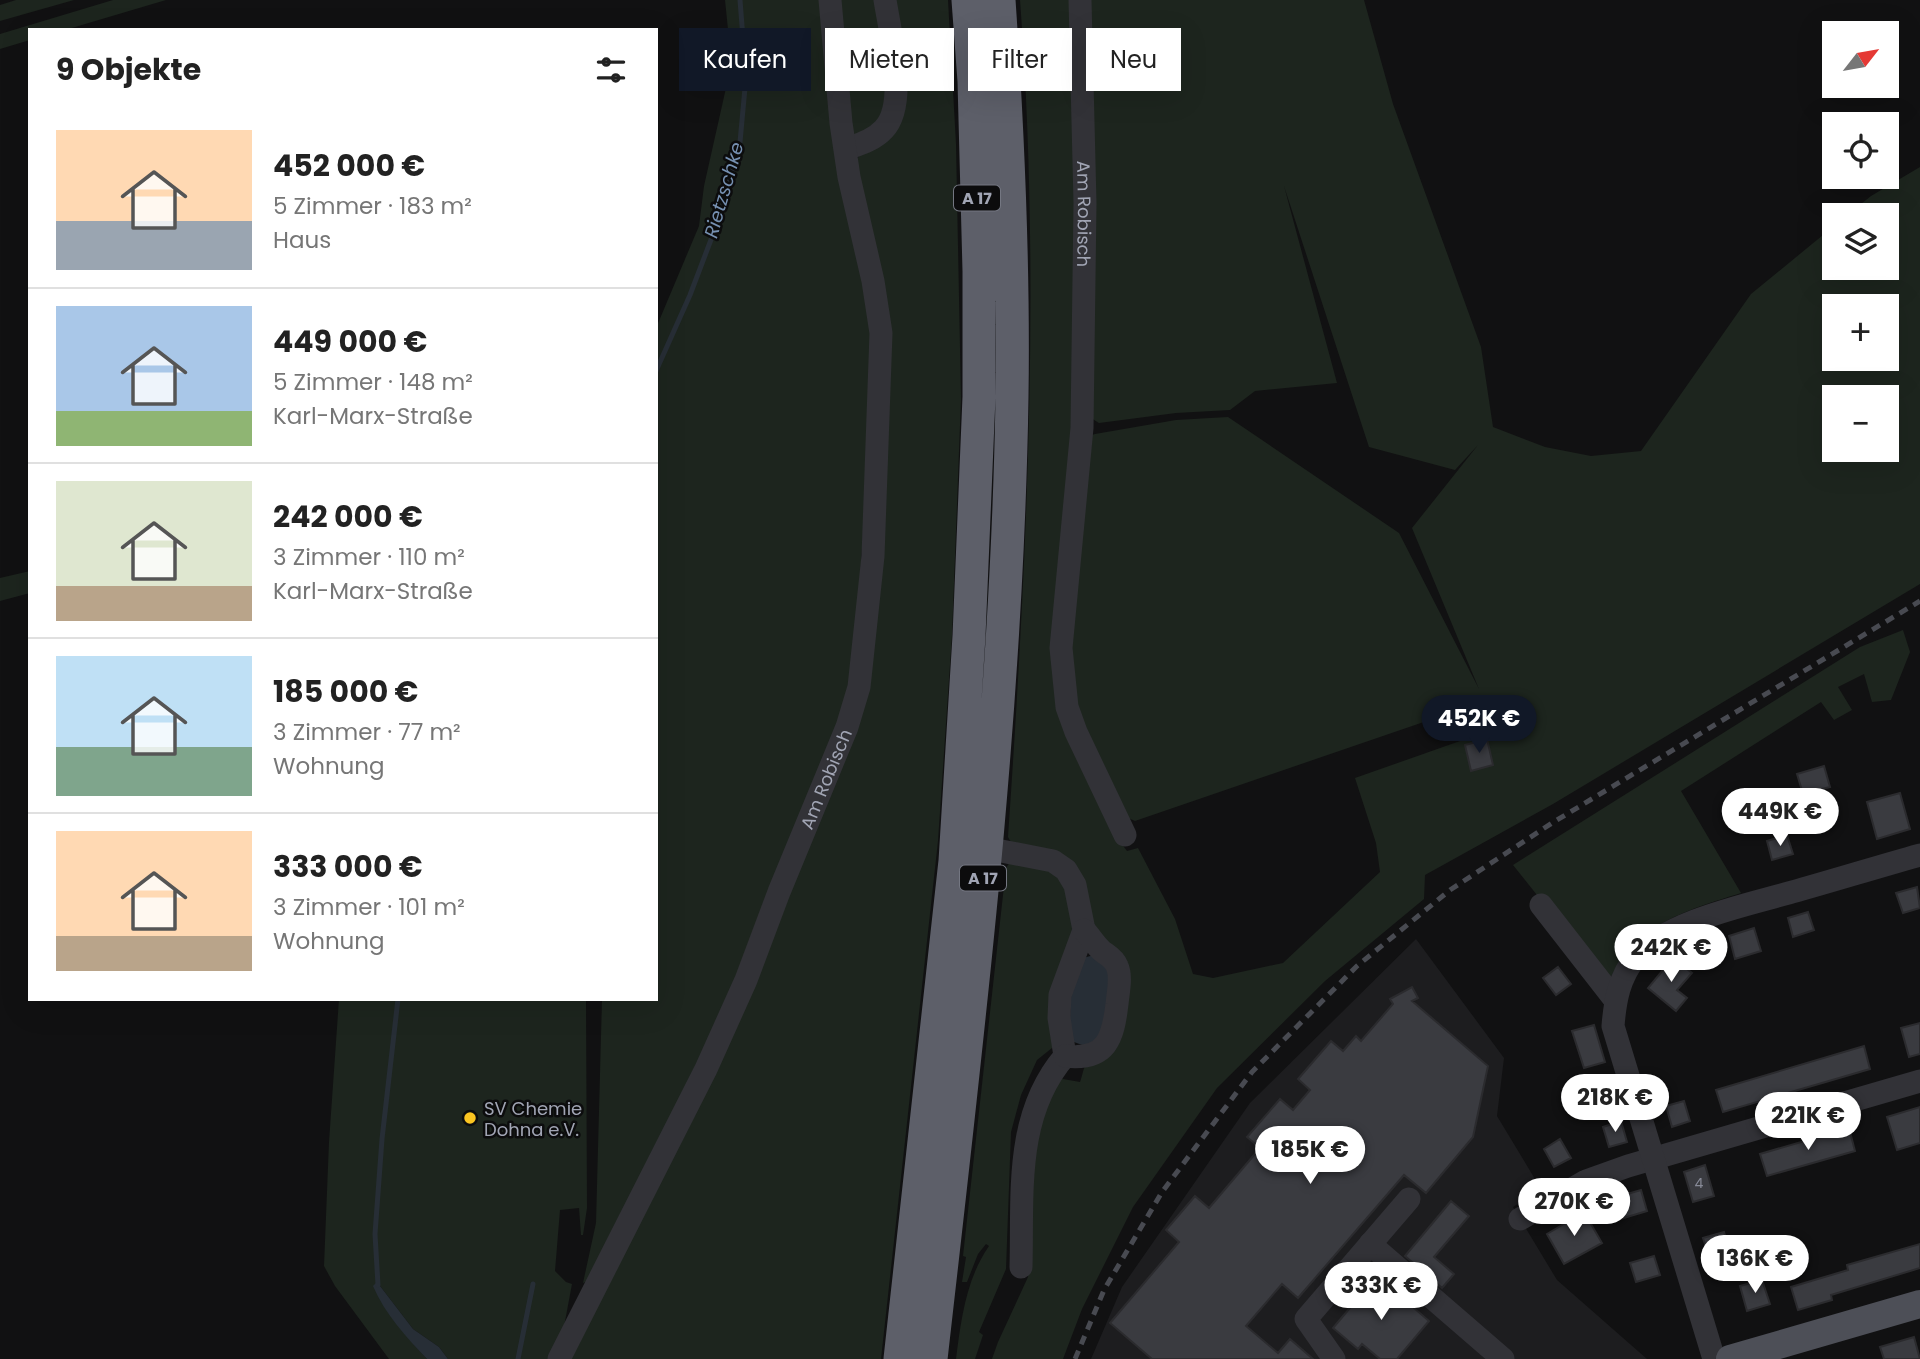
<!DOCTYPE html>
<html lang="de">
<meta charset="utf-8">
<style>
body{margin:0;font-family:Poppins,sans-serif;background:#f6f6f6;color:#222;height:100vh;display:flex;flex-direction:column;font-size:26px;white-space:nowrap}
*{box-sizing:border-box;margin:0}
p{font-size:23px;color:#767676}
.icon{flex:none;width:38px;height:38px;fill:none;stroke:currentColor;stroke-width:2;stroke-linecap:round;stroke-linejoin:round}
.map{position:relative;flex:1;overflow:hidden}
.side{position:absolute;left:28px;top:28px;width:630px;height:973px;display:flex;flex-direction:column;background:#fff;border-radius:0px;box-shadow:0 7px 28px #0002}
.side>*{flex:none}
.guide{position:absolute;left:679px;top:28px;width:665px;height:63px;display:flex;gap:14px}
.needle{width:46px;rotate:59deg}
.controls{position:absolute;left:1822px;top:21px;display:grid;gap:14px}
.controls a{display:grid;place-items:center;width:77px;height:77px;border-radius:0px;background:#fff;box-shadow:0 7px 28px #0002;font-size:35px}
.price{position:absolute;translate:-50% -60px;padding:0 16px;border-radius:24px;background:#fff;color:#222;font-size:23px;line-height:46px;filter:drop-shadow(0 2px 4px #0008)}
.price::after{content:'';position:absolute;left:50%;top:42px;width:21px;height:16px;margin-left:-10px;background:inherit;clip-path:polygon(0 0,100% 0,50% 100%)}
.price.on{background:#111827;color:#fff}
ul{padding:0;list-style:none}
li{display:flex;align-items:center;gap:21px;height:175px;padding:0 28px}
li+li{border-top:2px solid #e0e0e0}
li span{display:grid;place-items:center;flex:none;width:196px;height:140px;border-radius:0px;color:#555}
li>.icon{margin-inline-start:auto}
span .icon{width:84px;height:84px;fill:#fffc;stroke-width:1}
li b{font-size:30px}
h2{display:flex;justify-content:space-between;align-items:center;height:84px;padding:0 28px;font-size:30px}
.pill{padding:0 24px;border-radius:0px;background:#fff;box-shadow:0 7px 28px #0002;font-size:24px;line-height:63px}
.pill.on{background:#111827;color:#fff}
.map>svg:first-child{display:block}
</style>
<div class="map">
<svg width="1920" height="1359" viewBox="0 0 1920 1359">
<rect width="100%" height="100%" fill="#111112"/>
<path fill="#1d1d1f" d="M1416 939 1504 1058 1497 1116 1541 1189 1513 1207 1557 1280 1647 1359H1091L1122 1287 1250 1103Z"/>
<path fill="#1d251e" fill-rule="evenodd" d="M16 0H74L0 21V5Z
M113 0H166L65 30H30V40L0 49V34Z
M725 0H825L876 335 853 686 741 980 590 1280 583 1283 596 1223 602 999H656V328L699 226 704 186 728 79 730 49Z
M835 0H880L892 100 882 125 854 135 851 132Z
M889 0H948L956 144 961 399 952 635 938 841 881 1359H568L855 724 886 334 856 161 861 152 884 140Z
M1020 0H1074L1079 204 1077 441 1057 649 1059 679 1064 713 1121 843 1127 851 1138 848 1175 919 1193 974 1213 978 1283 963 1380 872 1376 843 1355 778 1497 728 1485 701 1135 821 1124 816 1078 727 1067 680 1066 647 1084 444 1089 436 1095 434 1176 420 1228 417 1399 533 1479 689 1412 528 1478 445 1455 470 1369 447 1284 186 1337 383 1255 391 1230 410 1176 413 1099 423 1091 418 1086 409 1088 203 1082 0H1364L1393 104 1481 347 1493 427 1545 447 1591 456 1641 451 1751 294 1834 226V268H1886V215H1847L1871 196 1920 167V584L1553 804 1425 875 1424 899 1325 981 1217 1088 1133 1207 1082 1309 1063 1359H992L998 1342 1028 1277 1030 1262 1027 1191 1037 1115 1040 1103 1057 1075 1063 1079 1080 1082C1082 1077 1083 1070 1085 1066 1093 1053 1112 1051 1119 1032 1126 1013 1129 970 1115 954 1105 943 1093 936 1088 921 1082 903 1083 881 1068 866 1055 852 1031 851 1013 846L1008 837C1027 559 1041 278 1020 0ZM1834 306H1886V359H1834ZM1834 397H1886V450H1834Z
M30 571V593L0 601V578Z
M1903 630 1910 652 1891 700 1872 702 1864 674 1838 687 1852 710 1834 720 1821 702 1681 791 1741 893C1684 911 1633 925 1608 984L1513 865 1860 647Z
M1010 862 1050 865 1076 907 1057 1044 1037 1060 1021 1095 1011 1132 1006 1269 979 1332 983 1335 975 1359H956C961 1320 966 1279 989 1246L986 1244 978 1254 967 1282H962L966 1257 963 1256 1006 868Z
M339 999H586L587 1208 583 1235H581L579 1208 560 1210 555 1271 566 1282 572 1284 563 1332 551 1359H448L439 1347 413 1329 377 1282 415 1346 427 1359H389L335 1286 324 1266 329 1142Z"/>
<path fill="#272e36" d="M1094 955 1112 968 1106 1034 1085 1046 1074 1042 1069 1036 1072 979 1083 958Z
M377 1282 413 1329 439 1347 448 1359H427C406 1337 385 1314 373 1286Z"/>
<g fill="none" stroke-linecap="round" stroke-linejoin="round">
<path stroke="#272e36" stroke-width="5" d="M656 371 690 295 720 216 740 142 746 77 740 0
M378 1285 375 1234 382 1139 398 999
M518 1359 533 1284"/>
</g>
<path fill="#3a3b40" stroke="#2b2b2e" stroke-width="2" d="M1487 739 1493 765 1471 771 1465 745Z
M1824 766 1830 787 1803 794 1797 774Z
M1900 793 1910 829 1877 839 1867 802Z
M1787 835 1793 854 1772 860 1767 841Z
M1917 887 1920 908 1903 913 1896 893Z
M1808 912 1814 930 1793 937 1788 918Z
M1754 928 1761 951 1735 959 1729 936Z
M1673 958 1692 973 1677 990 1687 998 1676 1011 1648 988Z
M1558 967 1571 984 1556 995 1543 978Z
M1412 987 1418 998 1412 1001 1488 1066 1473 1137 1426 1193 1404 1175 1298 1298 1282 1284 1246 1326 1278 1353 1290 1339 1313 1359H1152L1110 1323 1179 1242 1166 1230 1195 1196 1209 1208 1260 1148 1247 1137 1280 1099 1293 1110 1310 1090 1298 1079 1331 1041 1343 1051 1356 1036 1361 1041 1393 1004 1390 999Z
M1920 1023V1054L1909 1057 1901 1028Z
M1594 1025 1605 1062 1584 1068 1572 1031Z
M1864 1046 1870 1069 1723 1112 1716 1090Z
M1684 1101 1690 1121 1672 1127 1666 1106Z
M1920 1107V1143L1897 1150 1887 1117Z
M1621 1121 1627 1142 1609 1147 1603 1127Z
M1849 1128 1855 1151 1767 1176 1760 1154Z
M1560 1139 1571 1158 1554 1167 1544 1149Z
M1705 1165 1714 1196 1693 1202 1684 1172Z
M1641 1190 1647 1211 1617 1220 1610 1199Z
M1451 1201 1469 1216 1434 1257 1454 1274 1442 1288 1405 1256Z
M1584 1212 1602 1243 1564 1264 1547 1234Z
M1724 1232 1733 1262 1713 1269 1703 1238Z
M1920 1244V1268L1831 1295 1832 1300 1798 1310 1791 1287 1848 1270 1847 1265Z
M1654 1256 1660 1275 1636 1282 1630 1263Z
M1377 1276 1429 1321 1397 1359H1380L1362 1344 1358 1349 1333 1328Z
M1762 1280 1770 1304 1747 1311 1740 1286Z
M1914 1337 1920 1359H1884L1880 1347Z"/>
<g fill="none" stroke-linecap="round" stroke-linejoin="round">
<g stroke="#323237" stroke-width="23">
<path id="s1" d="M1080 0 1085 203 1082 428 1061 648 1067 707 1076 732 1125 835"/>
<path d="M846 149C860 144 874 140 884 129 908 104 890 32 885 0"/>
<path d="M986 848 1053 861 1066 870 1075 885 1084 930 1060 995 1059 1018 1065 1056C1014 1115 1023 1194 1021 1267"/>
<path d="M1541 905 1615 1000"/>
<path d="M1065 1056C1107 1061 1113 1038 1117 1004 1118 992 1122 977 1117 966 1114 958 1107 955 1102 951 1095 945 1090 936 1084 930"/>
<path d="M1520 1219 1586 1181 1628 1166 1920 1081"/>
<path d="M1370 1244 1503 1359"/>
<path id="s2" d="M559 1359 706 1069 746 980 779 892 847 727 859 687 873 556 881 333 873 281 849 177 841 123 830 0"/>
<path d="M1334 1359 1306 1319 1409 1199"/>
<path d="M1714 1359 1613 1026C1615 1001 1619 977 1636 957 1667 921 1747 905 1792 892 1835 880 1877 867 1920 855"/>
</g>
<path stroke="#4d4f57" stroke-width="28" d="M1730 1359 1920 1304"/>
<path stroke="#5d5f69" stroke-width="33" d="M900 1359 955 861 969 636 979 397V271L974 81 968 0
M931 1359C967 1040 1007 719 1012 397 1014 265 1008 132 999 0"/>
<path stroke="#484a51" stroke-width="5" stroke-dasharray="9 7" stroke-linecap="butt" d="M1075 1359 1104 1290 1162 1192 1252 1072 1357 966 1450 890 1552 823 1920 601"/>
</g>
<circle fill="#fac421" stroke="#0c0c0d" stroke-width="2.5" cx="470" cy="1118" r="7"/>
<g text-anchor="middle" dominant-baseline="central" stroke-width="5" stroke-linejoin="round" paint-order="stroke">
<g font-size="14" fill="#878a97">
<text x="1699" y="1183">4</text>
</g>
<g fill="#0c0c0d" stroke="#747782" stroke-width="2">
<rect x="954" y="185.5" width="46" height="25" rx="5"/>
<rect x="960" y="865.5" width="46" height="25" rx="5"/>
</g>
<g font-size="16" font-weight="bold" fill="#a1a5b4">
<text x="977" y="198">A 17</text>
<text x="983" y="878">A 17</text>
</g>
<g font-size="18" fill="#a1a5b4" stroke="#0c0c0d">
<text stroke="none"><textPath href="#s1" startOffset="214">Am Robisch</textPath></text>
<text stroke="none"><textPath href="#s2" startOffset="639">Am Robisch</textPath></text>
</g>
<g font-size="18" fill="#a1a5b4" stroke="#0c0c0d" text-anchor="start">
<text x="484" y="1108">SV Chemie<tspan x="484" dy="21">Dohna e.V.</tspan></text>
</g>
<g font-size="19" font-style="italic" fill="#7690b1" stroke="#0c0c0d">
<text transform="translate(724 190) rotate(-74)">Rietzschke</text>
</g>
</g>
</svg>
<div class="controls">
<a><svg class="needle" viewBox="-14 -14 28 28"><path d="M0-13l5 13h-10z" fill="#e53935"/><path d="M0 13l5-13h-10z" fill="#767676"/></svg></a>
<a><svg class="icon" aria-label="locate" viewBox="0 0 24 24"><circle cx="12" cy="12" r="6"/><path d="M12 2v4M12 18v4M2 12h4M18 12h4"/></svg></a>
<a><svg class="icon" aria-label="layers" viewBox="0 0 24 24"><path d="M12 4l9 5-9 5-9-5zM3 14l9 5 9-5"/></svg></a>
<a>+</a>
<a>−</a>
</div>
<b class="price on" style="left:1479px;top:755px">452K €</b>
<b class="price" style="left:1780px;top:848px">449K €</b>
<b class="price" style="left:1671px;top:984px">242K €</b>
<b class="price" style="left:1615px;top:1134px">218K €</b>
<b class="price" style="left:1808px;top:1152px">221K €</b>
<b class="price" style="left:1310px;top:1186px">185K €</b>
<b class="price" style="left:1574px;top:1238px">270K €</b>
<b class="price" style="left:1755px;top:1295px">136K €</b>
<b class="price" style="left:1381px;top:1322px">333K €</b>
<div class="guide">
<a class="pill on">Kaufen</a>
<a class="pill">Mieten</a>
<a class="pill">Filter</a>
<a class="pill">Neu</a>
</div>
<section class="side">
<h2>9 Objekte<svg class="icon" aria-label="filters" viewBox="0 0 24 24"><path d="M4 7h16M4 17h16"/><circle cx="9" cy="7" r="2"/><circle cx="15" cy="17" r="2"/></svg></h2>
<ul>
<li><span style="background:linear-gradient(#ffd9b3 65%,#9aa5b1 0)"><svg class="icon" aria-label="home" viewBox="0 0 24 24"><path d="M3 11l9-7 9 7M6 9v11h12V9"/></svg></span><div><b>452 000 €</b><p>5 Zimmer · 183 m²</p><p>Haus</p></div></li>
<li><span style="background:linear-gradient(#a9c7e8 75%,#8fb573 0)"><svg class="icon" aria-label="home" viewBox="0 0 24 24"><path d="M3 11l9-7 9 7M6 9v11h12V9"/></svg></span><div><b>449 000 €</b><p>5 Zimmer · 148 m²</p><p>Karl-Marx-Straße</p></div></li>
<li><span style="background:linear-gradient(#dfe7d0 75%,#b9a48a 0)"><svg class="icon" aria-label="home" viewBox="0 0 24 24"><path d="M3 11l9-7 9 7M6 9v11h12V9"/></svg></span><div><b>242 000 €</b><p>3 Zimmer · 110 m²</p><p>Karl-Marx-Straße</p></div></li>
<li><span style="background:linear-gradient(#bfe0f5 65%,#7fa58c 0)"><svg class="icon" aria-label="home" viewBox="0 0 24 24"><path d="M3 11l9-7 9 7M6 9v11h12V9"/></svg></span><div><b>185 000 €</b><p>3 Zimmer · 77 m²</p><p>Wohnung</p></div></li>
<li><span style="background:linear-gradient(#ffd9b3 75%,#b9a48a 0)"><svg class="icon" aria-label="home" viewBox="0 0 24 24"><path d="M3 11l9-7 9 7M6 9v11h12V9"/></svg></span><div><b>333 000 €</b><p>3 Zimmer · 101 m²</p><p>Wohnung</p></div></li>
</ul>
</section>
</div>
